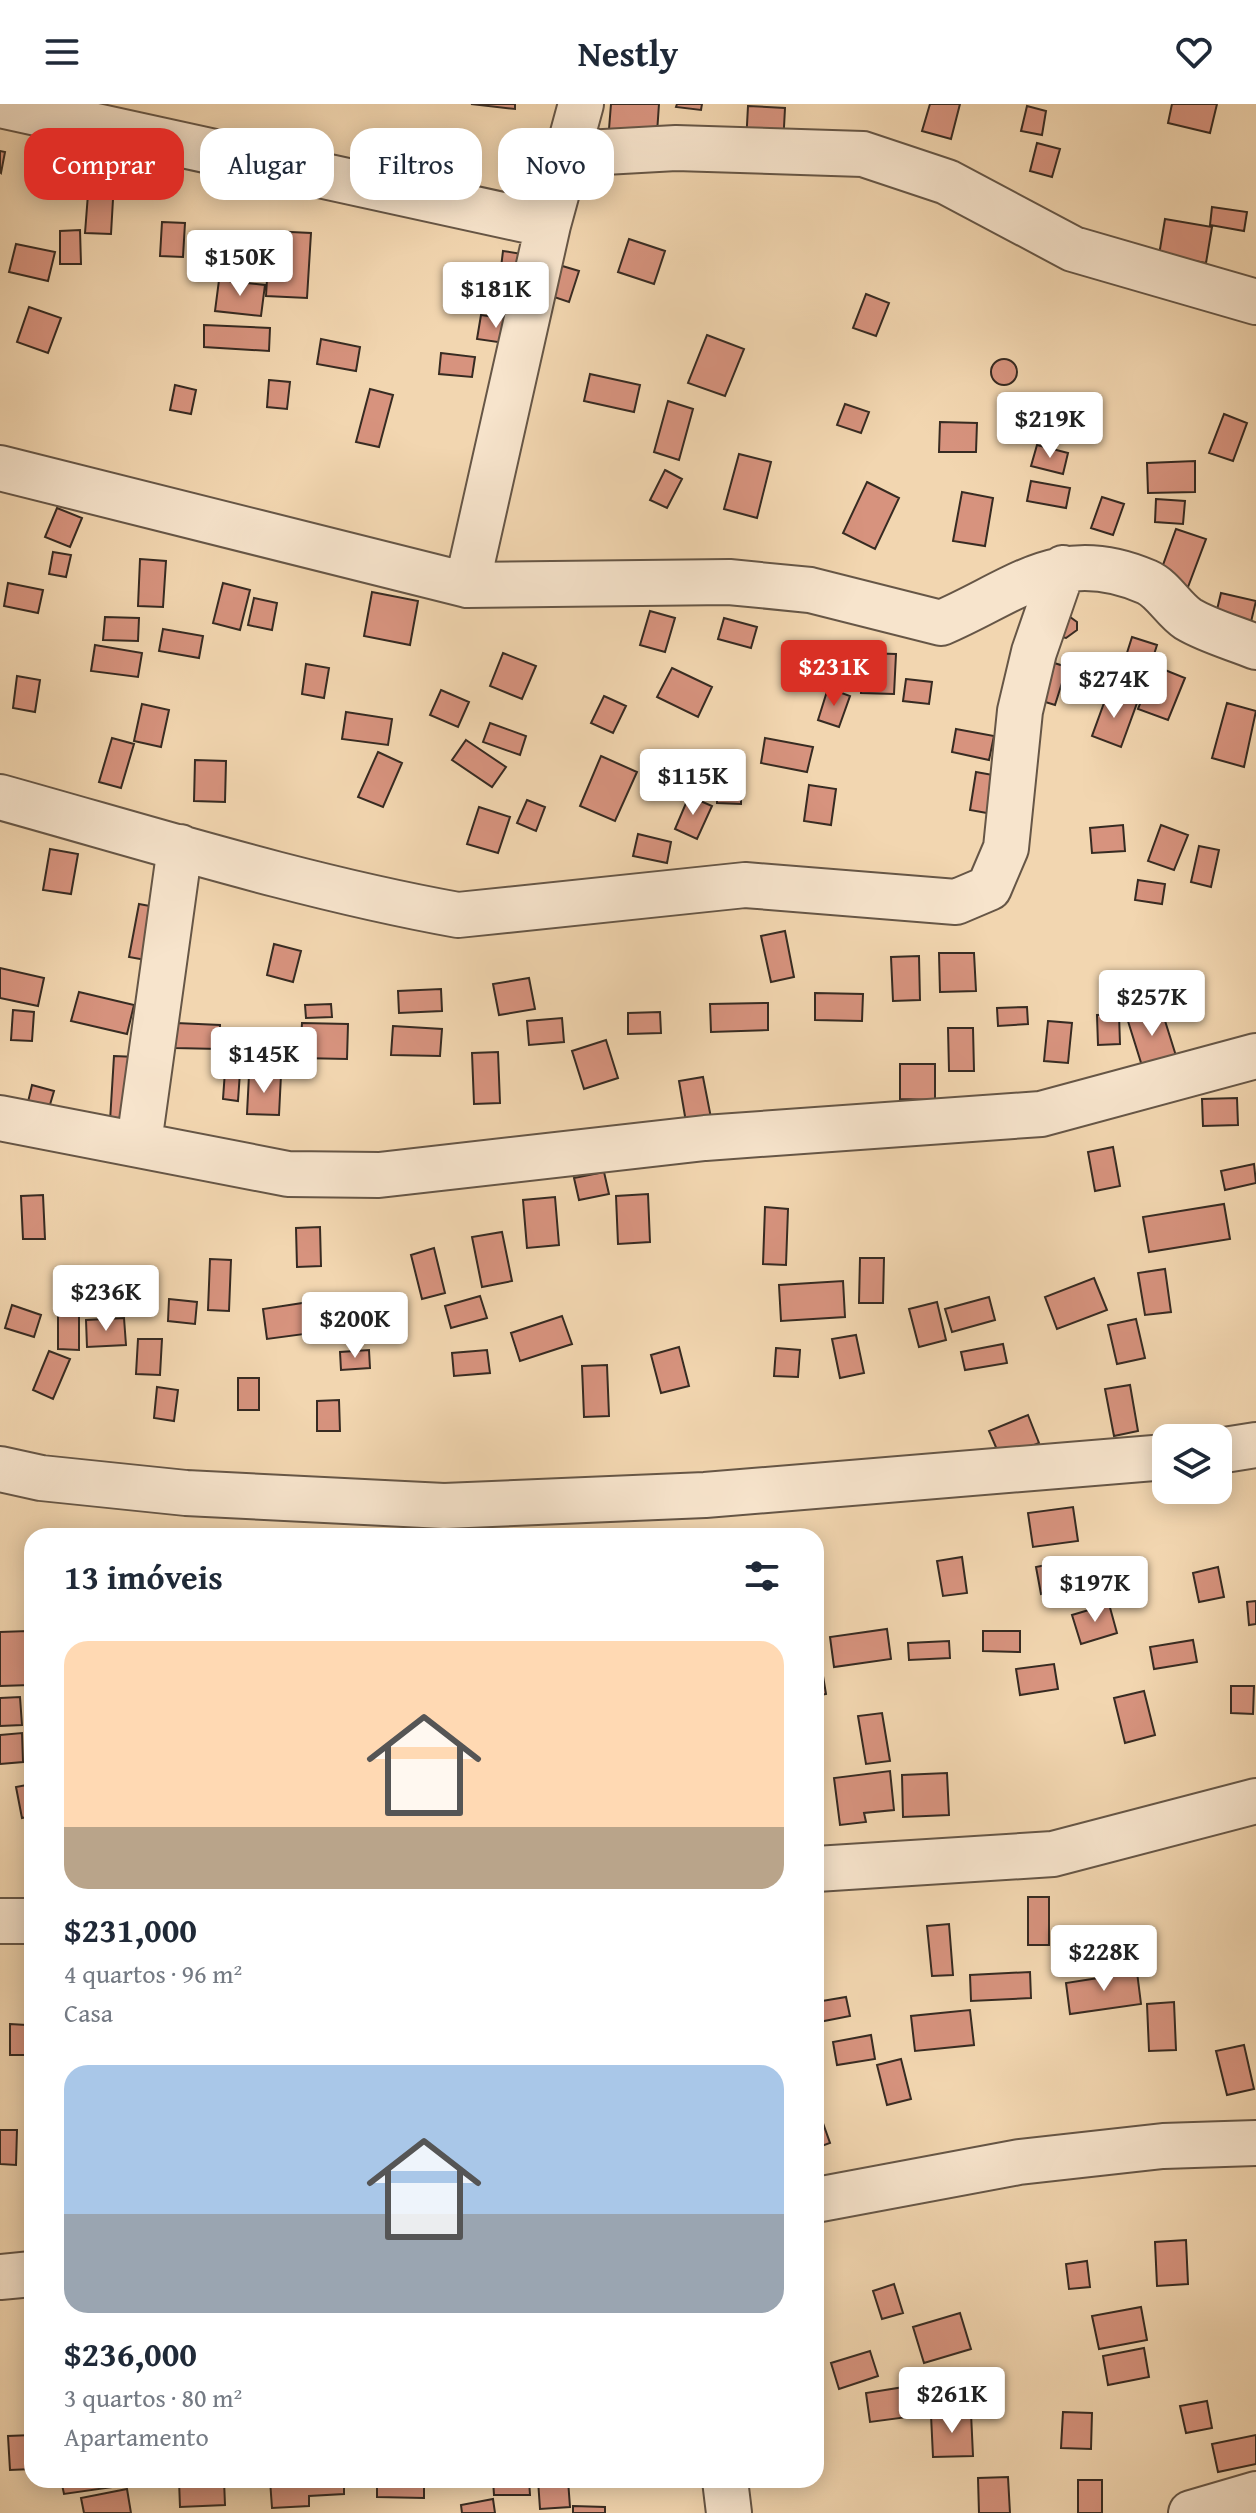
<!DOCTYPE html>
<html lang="pt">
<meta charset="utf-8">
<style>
body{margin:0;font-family:"Gentium Book Plus",serif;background:#f6f6f7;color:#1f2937;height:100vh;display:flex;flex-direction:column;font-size:30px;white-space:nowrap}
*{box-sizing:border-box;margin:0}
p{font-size:26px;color:#747a83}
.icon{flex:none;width:44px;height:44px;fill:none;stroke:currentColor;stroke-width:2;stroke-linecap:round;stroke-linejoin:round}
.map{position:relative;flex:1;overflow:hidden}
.details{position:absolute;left:24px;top:1424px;width:800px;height:960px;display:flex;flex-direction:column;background:#fff;border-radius:24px;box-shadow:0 4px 20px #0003}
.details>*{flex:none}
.banner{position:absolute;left:24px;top:24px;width:800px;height:72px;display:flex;gap:16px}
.tools{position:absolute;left:1152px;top:1320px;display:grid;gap:16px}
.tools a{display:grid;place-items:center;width:80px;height:80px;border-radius:16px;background:#fff;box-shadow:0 4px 20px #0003;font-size:40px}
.price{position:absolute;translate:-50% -68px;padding:0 18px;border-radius:8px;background:#fff;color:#222;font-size:26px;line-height:52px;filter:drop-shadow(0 2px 4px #0008)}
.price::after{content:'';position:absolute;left:50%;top:48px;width:24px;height:18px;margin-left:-12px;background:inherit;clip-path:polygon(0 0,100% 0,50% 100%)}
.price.active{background:#d93025;color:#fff}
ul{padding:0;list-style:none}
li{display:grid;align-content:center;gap:16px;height:424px;padding:0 40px}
li span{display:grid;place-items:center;height:248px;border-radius:24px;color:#555}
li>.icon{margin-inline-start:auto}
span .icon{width:144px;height:144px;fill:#fffc;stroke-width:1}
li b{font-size:34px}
h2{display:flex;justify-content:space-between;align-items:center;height:96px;padding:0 40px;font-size:34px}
.tag{padding:0 28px;border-radius:24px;background:#fff;box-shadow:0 4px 20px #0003;font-size:28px;line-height:72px}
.tag.active{background:#d93025;color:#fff}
header{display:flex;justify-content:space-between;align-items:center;height:104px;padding:0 40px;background:#fff;font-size:36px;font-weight:700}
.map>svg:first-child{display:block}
</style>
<header><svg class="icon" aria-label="menu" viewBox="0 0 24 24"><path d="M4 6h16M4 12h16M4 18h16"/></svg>Nestly<svg class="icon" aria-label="heart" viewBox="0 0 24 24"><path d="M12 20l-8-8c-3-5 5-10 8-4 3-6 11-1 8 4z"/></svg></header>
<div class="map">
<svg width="1256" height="2409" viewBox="0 0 1256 2409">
<rect width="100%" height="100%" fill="#f2d6b0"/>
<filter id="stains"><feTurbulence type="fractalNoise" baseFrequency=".0025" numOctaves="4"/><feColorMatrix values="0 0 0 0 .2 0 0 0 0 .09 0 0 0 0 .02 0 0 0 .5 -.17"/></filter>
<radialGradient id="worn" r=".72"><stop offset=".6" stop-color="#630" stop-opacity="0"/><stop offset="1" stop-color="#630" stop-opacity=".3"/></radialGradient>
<path fill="#d7937e" stroke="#372b22" stroke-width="2" d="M471 0H515V5Z
M611 0H659L657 29 609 25Z
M677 0H702L701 6 676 3Z
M930 0H960L951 35 922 27Z
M1172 0H1217L1210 29 1168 19Z
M748 2 785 4 783 42 746 40Z
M1027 2 1046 7 1042 31 1021 27Z
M1037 39 1060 45 1052 73 1030 67Z
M0 47 5 48 1 69 0 68Z
M89 77 114 78 111 130 85 129Z
M1212 103 1247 108 1244 127 1210 121Z
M1165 115 1212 123 1206 159 1159 151Z
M162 118 185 119 183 153 160 152Z
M80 126 81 160H60V127Z
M270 127 311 129 307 194 266 192Z
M629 135 665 147 654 180 618 168Z
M16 140 55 148 48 177 9 168Z
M503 147 522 150 519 174 500 172Z
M559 161 579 167 569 198 548 191Z
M219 176 265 181 261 212 215 207Z
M866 190 889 199 876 232 853 224Z
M29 203 61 214 48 249 17 238Z
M481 211 516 216 512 240 477 235Z
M204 221 270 224 269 247 204 243Z
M707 231 744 245 725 292 688 279Z
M321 235 360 243 356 267 317 260Z
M441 249 475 253 472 273 439 270Z
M991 268a13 13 0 1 1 26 0a13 13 0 1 1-26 0Z
M590 270 640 281 634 308 584 297Z
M269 276 290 278 287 305 267 303Z
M175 281 196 286 191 310 170 306Z
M370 285 393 291 379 343 356 338Z
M668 297 693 305 679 356 654 348Z
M845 300 869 308 861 329 837 321Z
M1224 310 1247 319 1233 357 1209 349Z
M940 318 977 319 976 348H939Z
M1037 341 1068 349 1063 370 1031 362Z
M739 350 771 358 757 414 724 405Z
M1195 357V388L1148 389 1147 359Z
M665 366 682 375 667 404 650 396Z
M1031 377 1070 384 1066 404 1027 397Z
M867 378 899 394 875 445 843 429Z
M962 388 993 394 985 442 953 437Z
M1102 393 1124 400 1113 431 1091 424Z
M1156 395 1185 397 1183 420 1155 418Z
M57 404 82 414 70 443 45 433Z
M1176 425 1206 435 1188 483 1159 472Z
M53 448 71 451 66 473 49 470Z
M140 455 166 457 163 503 138 502Z
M8 479 43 486 38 509 4 502Z
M223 479 250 486 240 526 213 519Z
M372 488 418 497 410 541 364 532Z
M1221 489 1256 497 1250 522 1215 514Z
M254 494 277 499 272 526 248 521Z
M650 507 675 514 665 548 640 541Z
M1066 510 1077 518V526L1066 534 1058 532Z
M105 513 139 514 138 537 103 536Z
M724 514 757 523 751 544 718 535Z
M163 525 203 532 199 554 159 547Z
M1132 533 1157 541 1145 579 1120 571Z
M95 541 142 549 138 573 91 567Z
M503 549 536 562 522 595 490 582Z
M863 549 896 550 894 590 861 589Z
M1038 554 1067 563 1055 601 1026 592Z
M306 560 329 564 324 594 302 590Z
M1155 562 1185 574 1168 616 1138 605Z
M672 564 712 583 698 613 657 593Z
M17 572 40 576 35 608 13 604Z
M906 575 932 578 929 600 903 597Z
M828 584 850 592 839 623 818 616Z
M441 586 469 598 458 623 430 611Z
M1108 588 1137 599 1121 643 1092 632Z
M604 592 626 602 613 629 591 619Z
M1227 599 1256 607 1244 663 1212 654Z
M142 600 169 606 161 643 134 637Z
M346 608 392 615 388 641 342 635Z
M490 619 526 632 520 651 483 638Z
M956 625 994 632 989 656 952 648Z
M112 634 134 640 121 684 99 678Z
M765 634 813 643 807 668 761 659Z
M466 636 506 663 492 683 452 656Z
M378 648 402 659 383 703 358 693Z
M601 652 637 668 615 717 580 702Z
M195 656 226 657 225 698 194 697Z
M717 666 741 667V700L717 699Z
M976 668 1004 673 998 711 970 706Z
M809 681 836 685 831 721 804 717Z
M689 692 712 702 697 735 675 725Z
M527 696 545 703 536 727 517 719Z
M479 703 510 713 498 749 467 740Z
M1123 721 1125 747 1092 749 1090 724Z
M1161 721 1188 731 1174 766 1148 757Z
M638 730 671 738 667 759 633 752Z
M1199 742 1219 746 1211 783 1191 778Z
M50 745 78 750 71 790 43 786Z
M1138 776 1165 780 1162 800 1135 796Z
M139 800 166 805 157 858 129 853Z
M785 827 794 873 771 878 761 832Z
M274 840 301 847 293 878 267 871Z
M939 849H974L976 887 940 888Z
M919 852 920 896 893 897 891 853Z
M0 864 44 874 38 902 0 894Z
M529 874 535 905 499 911 493 880Z
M441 885 442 907 399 909 398 887Z
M79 888 134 901 127 930 71 917Z
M815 889 863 890 862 917 815 916Z
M768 899V926L711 928 710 900Z
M331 900 332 913 306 914 305 901Z
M1027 903 1028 920 998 922 997 904Z
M1161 904 1177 955 1143 965 1127 914Z
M13 906 34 908 32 937 11 936Z
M660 908 661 929 628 930V909Z
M1119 910 1120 940 1098 941 1097 911Z
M562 914 564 938 529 941 527 917Z
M1048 917 1072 919 1068 959 1044 957Z
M176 919 220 921 219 945 175 944Z
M302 919 348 920 347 955 300 954Z
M393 922 442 925 440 952 391 951Z
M948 924H973L974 967H949Z
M606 936 618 974 584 985 572 947Z
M498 948 500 999 474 1000 472 949Z
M114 952 136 953 131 1018 110 1017Z
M900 960H935V996L900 995Z
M225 967 240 968 238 997 223 995Z
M249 971H281L279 1011 247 1010Z
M703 973 712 1019 687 1024 679 977Z
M32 981 54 987 49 1004 28 998Z
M1237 994 1238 1021 1203 1022 1202 995Z
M1113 1043 1120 1082 1095 1087 1088 1048Z
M1254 1060 1256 1079 1225 1086 1221 1067Z
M604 1068 609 1090 579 1096 574 1074Z
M648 1090 650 1138 618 1140 616 1092Z
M43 1091 45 1135H23L21 1092Z
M555 1093 559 1141 527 1144 523 1096Z
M1224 1100 1230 1135 1149 1148 1143 1113Z
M765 1103 788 1105 786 1161 763 1160Z
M320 1123 321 1162 297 1163 296 1124Z
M502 1128 512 1177 482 1183 472 1133Z
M434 1144 445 1189 422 1195 411 1151Z
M860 1154H884L883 1199H859Z
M210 1155 231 1156 229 1207 208 1206Z
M1165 1165 1171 1208 1145 1211 1138 1169Z
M1094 1174 1107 1206 1057 1225 1045 1193Z
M843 1177 845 1213 781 1217 779 1181Z
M480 1192 487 1214 451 1224 445 1202Z
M989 1193 995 1216 952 1228 945 1205Z
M169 1195 197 1198 195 1220 168 1217Z
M322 1196 327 1227 267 1235 263 1205Z
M937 1198 946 1236 919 1243 909 1205Z
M12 1201 41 1211 34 1233 5 1224Z
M58 1206 79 1207V1246L58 1245Z
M562 1212 572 1240 520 1257 511 1229Z
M124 1214 126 1241 87 1243 86 1216Z
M1136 1215 1145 1254 1117 1260 1108 1221Z
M856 1231 864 1269 840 1274 832 1235Z
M138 1235H162L160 1271 136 1270Z
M1003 1240 1007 1259 965 1266 961 1248Z
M679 1243 689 1282 661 1289 651 1251Z
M776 1244 800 1246 798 1273 774 1272Z
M369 1246 370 1264 341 1266 340 1248Z
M487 1246 490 1269 454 1272 452 1249Z
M49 1247 70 1255 53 1295 33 1286Z
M607 1261 609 1312 584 1313 582 1262Z
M238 1274H259V1306H238Z
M1130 1281 1138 1327 1114 1332 1105 1285Z
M157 1283 178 1286 174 1317 154 1314Z
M339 1296 340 1327H317V1297Z
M1028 1311 1039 1339 1001 1355 989 1327Z
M1073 1403 1078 1437 1033 1443 1028 1409Z
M962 1453 967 1489 943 1492 937 1457Z
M1056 1459 1061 1485 1041 1490 1036 1463Z
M1131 1459 1133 1484 1111 1486 1108 1462Z
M1218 1463 1224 1493 1199 1498 1193 1469Z
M1256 1497V1520L1249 1521 1247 1498Z
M1109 1500 1117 1529 1081 1540 1072 1511Z
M887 1525 891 1555 834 1563 830 1533Z
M28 1527 30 1581 0 1582V1528Z
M983 1527H1020V1548L983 1547Z
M1193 1536 1197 1558 1154 1565 1150 1543Z
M949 1537 950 1554 909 1556 908 1539Z
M1054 1560 1058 1585 1020 1591 1016 1565Z
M822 1566 826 1590 816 1592V1567Z
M1231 1582H1254L1253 1610 1231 1609Z
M1144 1587 1155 1631 1125 1639 1114 1594Z
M20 1593 22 1621 0 1622V1594Z
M882 1609 890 1657 866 1660 858 1612Z
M22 1629 23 1658 0 1660V1631Z
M890 1667 894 1706 864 1709 866 1718 840 1721 834 1674Z
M947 1669 949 1711 903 1713 902 1671Z
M32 1680V1712L22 1714 16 1683Z
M1028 1793H1049V1841H1028Z
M949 1820 953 1871 932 1872 927 1822Z
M1108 1839 1112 1856 1082 1863 1078 1846Z
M1030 1868 1031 1894 971 1897 970 1871Z
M1137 1868 1141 1900 1070 1910 1066 1879Z
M846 1893 850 1912 819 1918 816 1898Z
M1174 1898 1176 1946 1149 1947 1147 1900Z
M970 1906 974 1941 915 1947 911 1912Z
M10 1920 26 1921V1951H10Z
M871 1931 875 1955 837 1961 833 1938Z
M1244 1941 1254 1985 1227 1991 1216 1947Z
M901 1955 911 1995 887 2001 877 1961Z
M818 2005 830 2039 816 2044V2006Z
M0 2026H17L16 2061 0 2060Z
M1186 2136 1188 2180 1157 2182 1155 2138Z
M1087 2157 1090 2183 1069 2185 1066 2160Z
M894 2180 903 2209 882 2215 873 2187Z
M1141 2203 1147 2236 1099 2245 1092 2212Z
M960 2209 971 2245 924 2259 913 2223Z
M1144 2244 1149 2273 1108 2281 1103 2252Z
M870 2247 878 2272 839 2285 831 2259Z
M904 2283 908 2313 870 2318 866 2289Z
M1207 2297 1212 2324 1186 2329 1180 2302Z
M1063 2308 1092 2309 1091 2345 1061 2344Z
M971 2309 973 2352 933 2353 931 2311Z
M32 2331V2365L10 2366 8 2332Z
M1256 2331V2360L1218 2368 1212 2340Z
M1008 2373 1010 2409H979L978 2374Z
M61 2376H119L120 2382 64 2390Z
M179 2376H224L225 2401 180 2403Z
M270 2376H344V2390L309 2392V2402L272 2404Z
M377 2376H424V2394L377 2393Z
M493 2376H529L530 2391H494Z
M538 2376H568L570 2403 540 2405Z
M1078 2376H1102V2409H1078Z
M127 2385 131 2409H84L81 2394Z
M493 2395 495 2409H462L461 2401Z
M573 2402 605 2403V2409H573Z"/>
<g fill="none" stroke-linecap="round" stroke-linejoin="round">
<g stroke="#665646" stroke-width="48">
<path id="minor" d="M0 1 548 121
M568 50 676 44 863 50 947 78 1073 145 1256 198
M0 364 467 481 729 478 810 486 941 519C1016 487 1060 440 1147 478 1163 485 1173 505 1188 515 1208 527 1234 534 1256 543
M467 481 548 121 581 0
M0 693C151 735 303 783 458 811L745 781 956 798 989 784 1006 744 1020 607 1034 548 1063 464
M0 1014 288 1070 379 1071 705 1034 1041 1010 1256 952
M139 1039 180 743
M1218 1347 1256 1341
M0 1365 41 1374 186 1389 444 1402 705 1391 1166 1353
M816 1765 1053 1750 1256 1697
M0 1817H32
M816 2096 1019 2058 1163 2042 1256 2039
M0 2173 32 2170
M725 2376 729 2409
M1191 2409 1256 2390"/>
</g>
<use href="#minor" stroke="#f7e4cc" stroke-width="44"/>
</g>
<rect width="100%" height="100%" filter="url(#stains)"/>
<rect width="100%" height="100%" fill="url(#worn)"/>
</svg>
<div class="tools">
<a><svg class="icon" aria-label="layers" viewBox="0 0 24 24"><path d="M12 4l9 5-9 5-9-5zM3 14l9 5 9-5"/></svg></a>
</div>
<b class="price" style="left:240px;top:194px">$150K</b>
<b class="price" style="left:496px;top:226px">$181K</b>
<b class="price" style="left:1050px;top:356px">$219K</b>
<b class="price active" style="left:834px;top:604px">$231K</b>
<b class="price" style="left:1114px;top:616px">$274K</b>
<b class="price" style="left:693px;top:713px">$115K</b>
<b class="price" style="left:1152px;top:934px">$257K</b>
<b class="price" style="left:264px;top:991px">$145K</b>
<b class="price" style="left:106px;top:1229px">$236K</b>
<b class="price" style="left:355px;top:1256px">$200K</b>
<b class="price" style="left:1095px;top:1520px">$197K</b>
<b class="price" style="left:1104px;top:1889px">$228K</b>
<b class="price" style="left:952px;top:2331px">$261K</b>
<div class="banner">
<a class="tag active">Comprar</a>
<a class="tag">Alugar</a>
<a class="tag">Filtros</a>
<a class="tag">Novo</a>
</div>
<section class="details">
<h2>13 imóveis<svg class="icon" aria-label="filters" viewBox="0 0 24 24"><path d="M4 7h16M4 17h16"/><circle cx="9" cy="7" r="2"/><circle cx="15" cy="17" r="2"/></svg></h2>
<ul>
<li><span style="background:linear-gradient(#ffd9b3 75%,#b9a48a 0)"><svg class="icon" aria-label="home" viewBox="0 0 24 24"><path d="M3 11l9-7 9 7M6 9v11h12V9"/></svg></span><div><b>$231,000</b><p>4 quartos · 96 m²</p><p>Casa</p></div></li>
<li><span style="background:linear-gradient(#a9c7e8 60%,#9aa5b1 0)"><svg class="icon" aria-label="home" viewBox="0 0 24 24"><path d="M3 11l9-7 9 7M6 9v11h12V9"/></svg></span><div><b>$236,000</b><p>3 quartos · 80 m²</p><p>Apartamento</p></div></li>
</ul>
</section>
</div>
